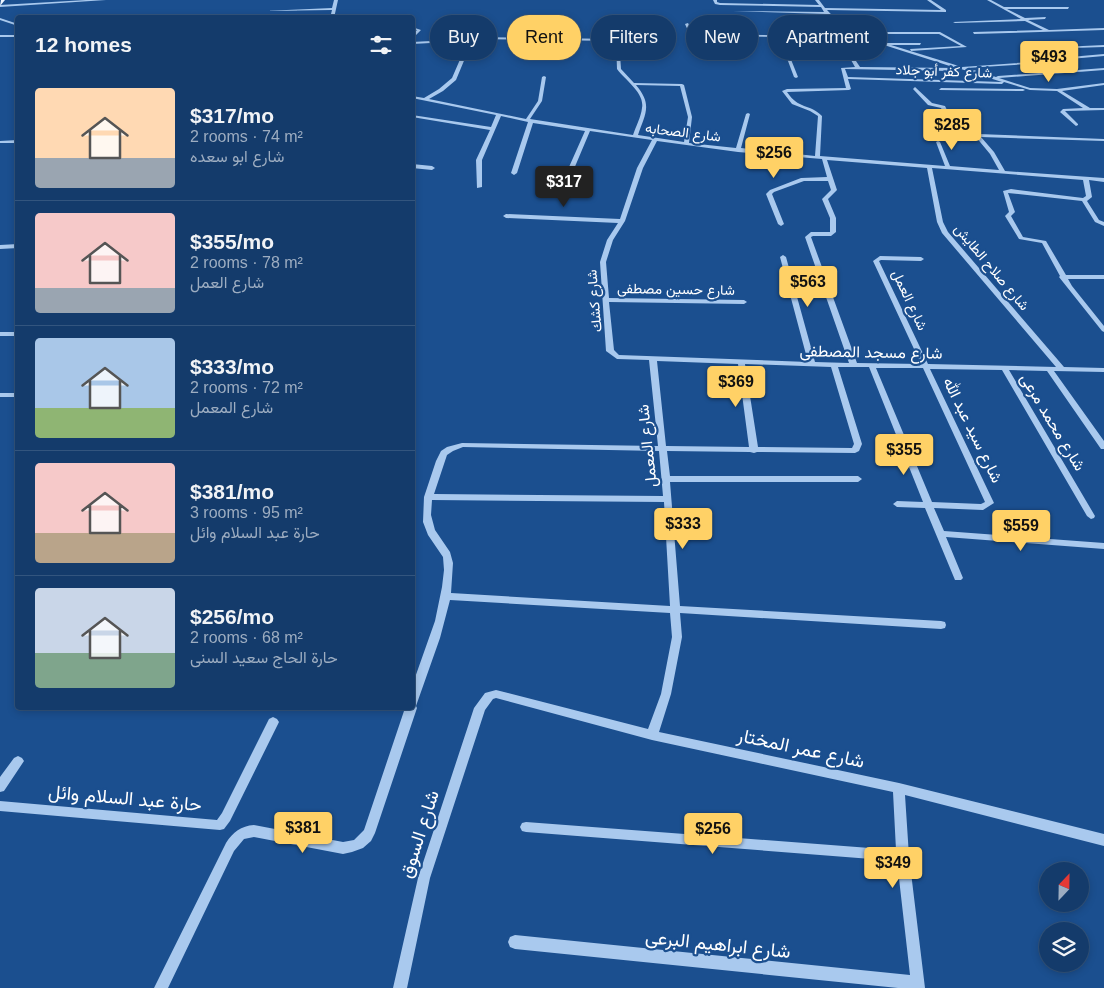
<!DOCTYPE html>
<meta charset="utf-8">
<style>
body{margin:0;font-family:Arial,Vazirmatn,sans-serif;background:#1d4271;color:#f1f3f6;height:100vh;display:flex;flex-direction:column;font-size:19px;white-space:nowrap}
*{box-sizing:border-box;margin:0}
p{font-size:16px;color:#9dadc1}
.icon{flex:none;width:28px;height:28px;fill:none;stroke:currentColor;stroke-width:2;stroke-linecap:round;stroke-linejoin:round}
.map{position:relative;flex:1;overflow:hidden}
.details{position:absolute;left:15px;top:15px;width:400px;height:695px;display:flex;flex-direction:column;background:#143b6b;border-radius:5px;box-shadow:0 2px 8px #0003,0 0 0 1px #33557e}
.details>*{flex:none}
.hud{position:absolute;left:430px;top:15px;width:475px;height:45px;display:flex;gap:10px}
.needle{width:32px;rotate:22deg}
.fabs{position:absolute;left:1039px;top:862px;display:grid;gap:10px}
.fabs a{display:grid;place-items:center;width:50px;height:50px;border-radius:50%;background:#143b6b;box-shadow:0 2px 8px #0003,0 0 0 1px #33557e;font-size:25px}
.price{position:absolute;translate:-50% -42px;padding:0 11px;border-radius:5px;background:#ffd166;color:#111;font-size:16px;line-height:32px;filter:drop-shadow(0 1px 2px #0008)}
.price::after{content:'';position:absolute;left:50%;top:30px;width:15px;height:11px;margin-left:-8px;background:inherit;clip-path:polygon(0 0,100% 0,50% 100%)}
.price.current{background:#222;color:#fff}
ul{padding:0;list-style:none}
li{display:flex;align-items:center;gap:15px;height:125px;padding:0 20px}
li+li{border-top:1px solid #33557e}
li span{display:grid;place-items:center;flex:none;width:140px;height:100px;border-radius:5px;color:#555}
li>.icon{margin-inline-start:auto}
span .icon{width:60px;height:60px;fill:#fffc;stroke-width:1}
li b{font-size:21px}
h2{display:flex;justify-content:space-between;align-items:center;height:60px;padding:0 20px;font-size:21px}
.tag{padding:0 18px;border-radius:22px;background:#143b6b;box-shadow:0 2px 8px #0003,0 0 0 1px #33557e;font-size:18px;line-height:45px}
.tag.current{background:#ffd166;color:#111}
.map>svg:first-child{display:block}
</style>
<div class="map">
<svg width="1104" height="988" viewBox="0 0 1104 988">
<rect width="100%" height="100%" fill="#1b4f8f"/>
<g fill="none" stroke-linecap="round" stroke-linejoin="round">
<path fill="#a9c9ee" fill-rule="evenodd" d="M86 0H106L0 7V5Z
M334 0H338L334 18H330L332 10 264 11 332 8Z
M713 0H717V2L720 3 819 5 815 0H819L825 8 941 10 927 0H931L946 10V12L827 10 848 32H940L967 47 911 51 910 49 961 46 939 34H850L859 43H921L920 45H891L962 67 1059 60 1070 57 1104 54V56L1070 59 1059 62 967 68 996 77 998 76 1104 68V70L999 78 1030 88 1057 89 1104 83V85L1062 91 1090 108H1104V110L1065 111 1078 124V125L1076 126 1060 112 1063 109 1083 108 1057 91 1030 90 1004 82 1002 84 848 79 851 89 849 90 787 92C799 110 809 103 822 116L820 156 945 166 936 142 938 141 940 142 950 166 999 170 990 154 961 119 945 116 941 108 928 105 913 89 915 87 932 103 945 106 949 114 965 117 978 134 1104 139V141L981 137 994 152 1005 171 1104 178V182L1089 180 1092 197 1087 201 1099 220 1104 222V226L1095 222 1082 201 1008 193 1015 212 1011 216 1023 237 1046 241 1066 275H1104V279H1068L1072 286 1104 326V332L1102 331 1059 277 1060 276 1042 243 1019 239 1005 216 1009 212 1003 191 1011 189 1083 198 1086 196 1083 180 932 168 943 222 948 232 1064 367 1104 368V372L1054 371 1104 441V449H1101L1047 371 1009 370 1095 516 1094 518 1091 519 1087 516 1002 370 930 369 994 503 983 510 934 508 944 531 1104 543V549L946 537 963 578 961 580H955L925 508 897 507 893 504 897 501 923 502 869 367H838L862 444 859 451 855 453 757 452 754 453 750 452 667 451 670 476H858L862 479 858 482H670L680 606 941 621 945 622 946 625 945 628 941 629 680 613 682 637 671 694 659 732 899 783 1104 834V846L905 795 909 856 925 988H898L515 949 510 947 508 942 510 937 515 935 910 975 897 861 526 832 522 831 520 827 522 823 526 822 896 850 893 792 652 740 496 698 493 699 485 710 430 878 407 988H393L418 878 474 708 485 693 496 690 648 729 661 694 672 637 670 613 450 600 440 638 416 706 417 708 375 833 371 841 363 848 352 852 343 854 254 837 244 839 234 851 168 988H154L226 843C233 832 241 826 254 825L343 842 354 840 364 830 405 708H412V686L435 621 442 587 444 570 443 557 428 535 423 522 424 497 436 461 441 451 447 447 462 443 658 446 649 360 617 359 606 351 600 262 607 240 618 223 506 218 503 216 506 214 620 219 637 168 652 140 590 131 571 176 568 178 565 176 585 131 533 123 517 173 514 175 511 173 528 122 501 116 482 160V187L477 188 476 160 490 130 412 117V115L491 127 496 115 412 98V96L424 98 439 89 452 78 468 41 412 44V42L469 39 474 26 476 25 478 26 473 37 619 39 621 69 634 83 682 84 684 85 692 117 689 143 736 148 746 114 748 113 750 114 741 148 815 156 818 116 810 111 792 104 782 91 787 89 846 88 841 68 855 67 851 60 844 58 832 38 782 37 798 77 796 78 794 77 779 37 695 36 690 35 685 24 688 23 693 33 695 34 848 36 826 14 733 11 824 12 821 7 720 5 715 4ZM835 38H850L858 45H884L956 68 860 67 854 58 847 56ZM473 39 616 41 617 69C625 80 645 93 642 108 641 117 636 126 633 135L530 119 542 101 546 77 544 76 542 77 538 101 526 119 429 99 443 91 456 80ZM845 69 951 71 961 69 1002 82 848 77ZM636 85 680 86 688 117 684 142 638 135C645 114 653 105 636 85ZM657 141 738 152 822 159 827 177 801 178 770 190 766 194 778 224 781 226 784 224 772 194 774 192 804 181H828L831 190 822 199 830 218V232H811L805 237 849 363 815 362 786 257 783 255 780 257 808 362 619 355 614 350 609 302 744 304 747 302 744 300 609 298 606 262 613 240 625 221 643 168ZM827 160 927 168 937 222 942 233 1056 367 928 364 879 261 881 260 921 261 924 259 921 257 880 256 873 261 921 364 857 363 811 237 813 236H831L836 232V218L828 199 837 190ZM657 361 738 364 749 447 666 446ZM745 364 831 367 854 444 852 448 758 447ZM876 368H923L985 502 981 504 932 502ZM463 447 659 451 663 496 434 494 447 455 453 451ZM432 500 664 502 670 606 451 593 453 563 450 552 435 530 431 515Z
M987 0H991L1004 7H1069L1068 9H1007L1025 18 1046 17 1045 19 1028 20 1049 30 1104 28V30L974 34 973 32 1043 30 1025 21 955 23 953 22 1021 19Z
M0 18 18 24V26L0 20Z
M412 27 421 30 412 39V35L417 30 412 29Z
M0 35H18V37H0Z
M1104 45V47L1042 49 1040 48Z
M941 88 1023 89 1025 90 1023 91 939 90Z
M18 140V143H0V141Z
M412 164 432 166 435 168 432 170 412 168Z
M18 244V248L0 249V245Z
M0 332H18V336H0Z
M0 393H18V397H0Z
M273 717 277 719 279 722 230 821 224 829 220 830 0 811V801L217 820 222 813 269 719Z
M18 756 22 758 24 761 4 791 0 792V777L14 758Z"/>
<path fill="#f0f6ff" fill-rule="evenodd" d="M1 0H5L0 6Z"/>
</g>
<g text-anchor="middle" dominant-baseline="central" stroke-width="4.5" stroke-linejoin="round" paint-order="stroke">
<g font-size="14" fill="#fff" stroke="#1b4f8f">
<text transform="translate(944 71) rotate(2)">شارع كفر أبو جلاد</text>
<text transform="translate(683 132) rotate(7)">شارع الصحابه</text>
<text transform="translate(992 267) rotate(50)">شارع صلاح الطايش</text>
<text transform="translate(676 289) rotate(1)">شارع حسين مصطفى</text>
<text transform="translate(910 300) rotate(65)">شارع العمل</text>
<text transform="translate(594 301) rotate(-95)">شارع كشك</text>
</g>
<g font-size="16" fill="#fff" stroke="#1b4f8f">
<text transform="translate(871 352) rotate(1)">شارع مسجد المصطفى</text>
<text transform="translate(1053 422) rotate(59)">شارع محمد مرعى</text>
<text transform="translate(973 430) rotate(64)">شارع سيد عبد الله</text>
<text transform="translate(647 446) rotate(-96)">شارع المعمل</text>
</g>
<g font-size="19" fill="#fff" stroke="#1b4f8f">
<text transform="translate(801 748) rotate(12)">شارع عمر المختار</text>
<text transform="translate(125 798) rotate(5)">حارة عبد السلام وائل</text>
<text transform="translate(419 834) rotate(-72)">شارع السوق</text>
<text transform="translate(718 944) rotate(6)">شارع ابراهيم البرعى</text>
</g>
</g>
</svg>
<div class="fabs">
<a><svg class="needle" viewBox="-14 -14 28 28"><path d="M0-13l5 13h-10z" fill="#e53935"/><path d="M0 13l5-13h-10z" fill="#9dadc1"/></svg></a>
<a><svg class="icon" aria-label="layers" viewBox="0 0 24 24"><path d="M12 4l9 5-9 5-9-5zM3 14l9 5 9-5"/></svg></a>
</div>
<b class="price" style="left:1049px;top:83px">$493</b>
<b class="price" style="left:952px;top:151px">$285</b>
<b class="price" style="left:774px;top:179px">$256</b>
<b class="price current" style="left:564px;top:208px">$317</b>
<b class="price" style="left:808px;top:308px">$563</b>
<b class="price" style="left:736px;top:408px">$369</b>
<b class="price" style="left:904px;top:476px">$355</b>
<b class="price" style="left:683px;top:550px">$333</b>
<b class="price" style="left:1021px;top:552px">$559</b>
<b class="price" style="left:303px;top:854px">$381</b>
<b class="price" style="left:713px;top:855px">$256</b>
<b class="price" style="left:893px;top:889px">$349</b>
<div class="hud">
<a class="tag">Buy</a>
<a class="tag current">Rent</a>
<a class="tag">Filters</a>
<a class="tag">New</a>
<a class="tag">Apartment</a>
</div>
<section class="details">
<h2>12 homes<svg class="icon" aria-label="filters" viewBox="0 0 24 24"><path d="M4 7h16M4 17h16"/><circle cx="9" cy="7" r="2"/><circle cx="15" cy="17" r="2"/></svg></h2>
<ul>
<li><span style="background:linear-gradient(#ffd9b3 70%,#9aa5b1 0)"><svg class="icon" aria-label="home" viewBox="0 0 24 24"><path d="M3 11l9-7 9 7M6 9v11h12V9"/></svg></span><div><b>$317/mo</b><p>2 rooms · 74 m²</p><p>شارع ابو سعده</p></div></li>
<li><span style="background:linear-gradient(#f6c9c9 75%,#9aa5b1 0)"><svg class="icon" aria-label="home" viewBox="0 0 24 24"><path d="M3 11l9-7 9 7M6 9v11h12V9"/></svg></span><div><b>$355/mo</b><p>2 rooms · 78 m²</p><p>شارع العمل</p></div></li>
<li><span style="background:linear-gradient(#a9c7e8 70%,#8fb573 0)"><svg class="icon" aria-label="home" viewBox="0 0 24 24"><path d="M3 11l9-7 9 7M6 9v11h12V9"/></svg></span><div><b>$333/mo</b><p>2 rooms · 72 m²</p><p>شارع المعمل</p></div></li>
<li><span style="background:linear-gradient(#f6c9c9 70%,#b9a48a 0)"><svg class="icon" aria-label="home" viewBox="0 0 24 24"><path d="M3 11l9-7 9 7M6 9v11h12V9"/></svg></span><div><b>$381/mo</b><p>3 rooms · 95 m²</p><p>حارة عبد السلام وائل</p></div></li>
<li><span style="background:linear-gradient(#c9d6e8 65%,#7fa58c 0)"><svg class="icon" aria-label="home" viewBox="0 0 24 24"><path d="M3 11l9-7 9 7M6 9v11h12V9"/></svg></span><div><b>$256/mo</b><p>2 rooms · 68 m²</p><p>حارة الحاج سعيد السنى</p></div></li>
</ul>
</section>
</div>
